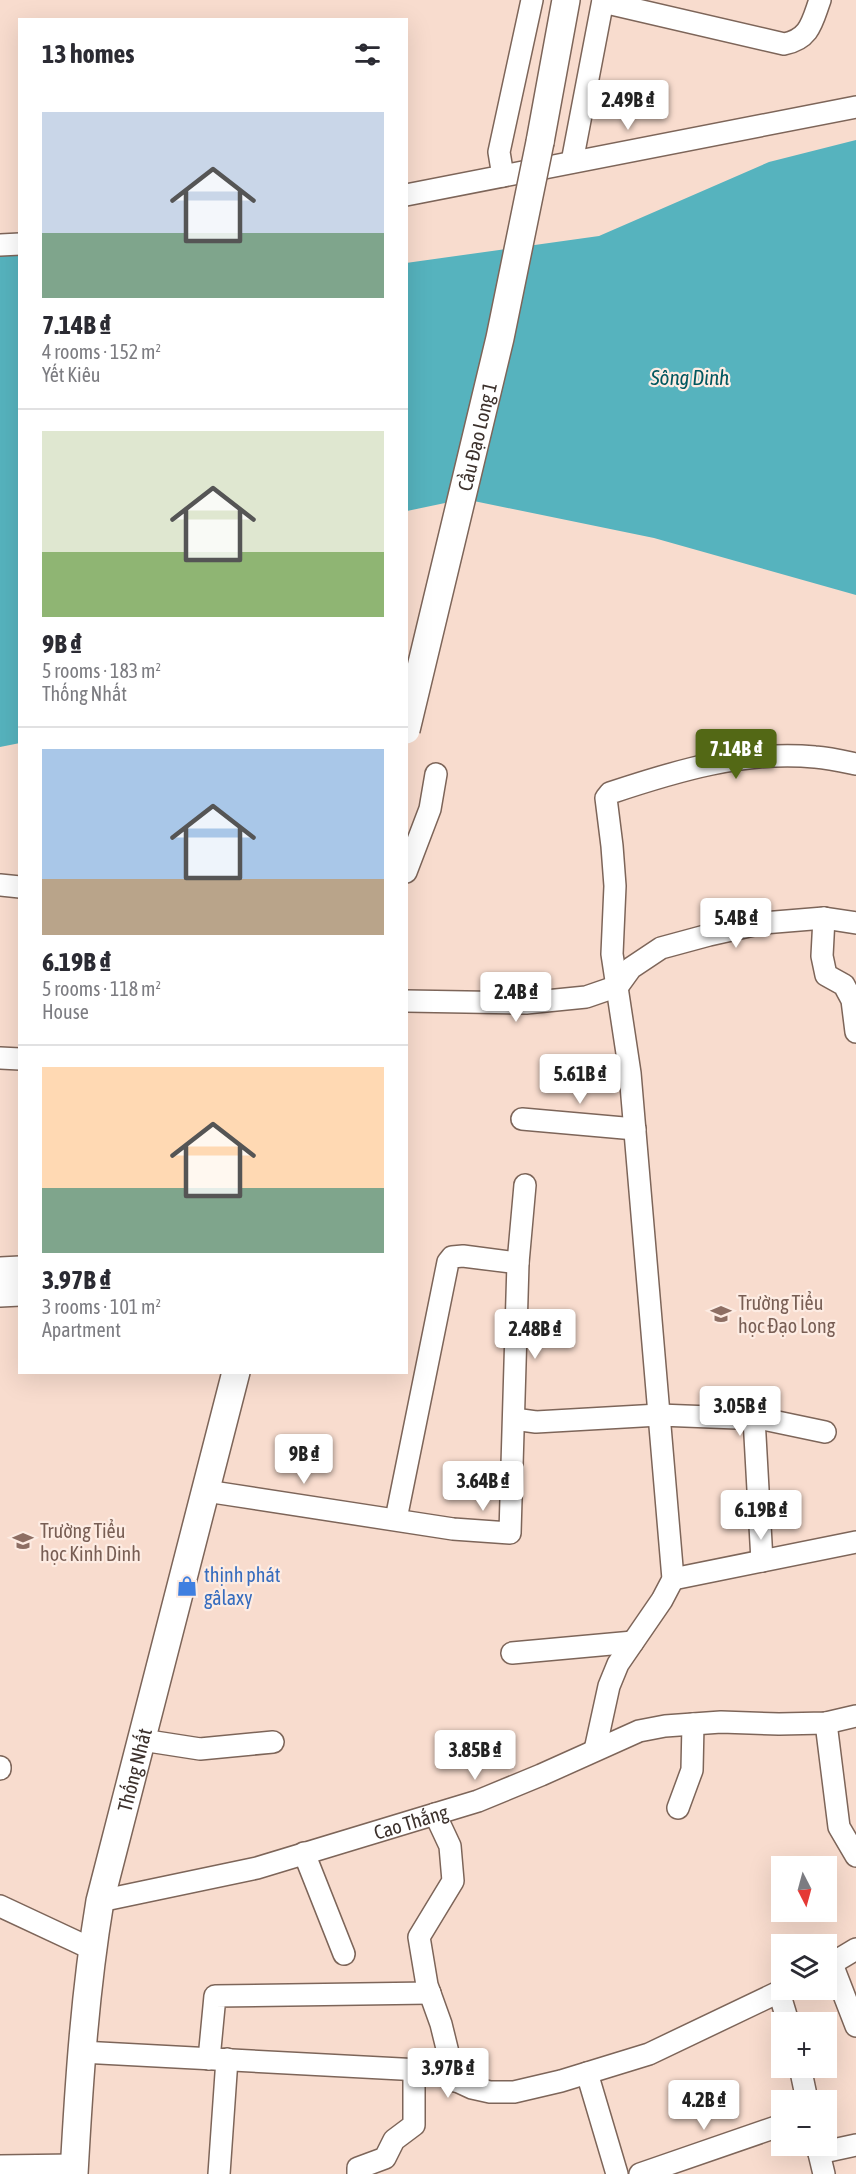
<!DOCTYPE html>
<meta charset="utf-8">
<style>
body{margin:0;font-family:"Asap Condensed",sans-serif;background:#f2f2f3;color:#2b2b33;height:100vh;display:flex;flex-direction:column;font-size:22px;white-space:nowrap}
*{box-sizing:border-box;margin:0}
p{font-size:20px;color:#7c7c81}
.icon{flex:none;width:33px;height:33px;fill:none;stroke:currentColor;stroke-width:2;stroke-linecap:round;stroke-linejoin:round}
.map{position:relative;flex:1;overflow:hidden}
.panel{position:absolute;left:18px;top:18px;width:390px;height:1356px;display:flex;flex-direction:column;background:#fff;border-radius:0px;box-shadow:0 6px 24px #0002}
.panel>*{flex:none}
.needle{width:39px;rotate:174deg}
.fabs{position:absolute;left:771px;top:1856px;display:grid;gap:12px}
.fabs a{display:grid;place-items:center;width:66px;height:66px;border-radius:0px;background:#fff;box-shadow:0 6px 24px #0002;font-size:30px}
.price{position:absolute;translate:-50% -51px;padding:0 14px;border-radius:6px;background:#fff;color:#222;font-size:20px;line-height:39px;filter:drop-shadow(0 2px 3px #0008)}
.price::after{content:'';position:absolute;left:50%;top:36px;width:18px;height:14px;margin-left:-9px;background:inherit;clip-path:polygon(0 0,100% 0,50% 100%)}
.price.selected{background:#536815;color:#fff}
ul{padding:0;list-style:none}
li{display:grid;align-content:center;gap:12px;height:318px;padding:0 24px}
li+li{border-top:2px solid #e1e1e2}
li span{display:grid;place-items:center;height:186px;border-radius:0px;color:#555}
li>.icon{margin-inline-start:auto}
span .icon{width:108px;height:108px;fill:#fffc;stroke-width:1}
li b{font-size:26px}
h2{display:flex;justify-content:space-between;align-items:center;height:72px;padding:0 24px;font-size:26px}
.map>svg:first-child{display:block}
</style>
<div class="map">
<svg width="856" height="2174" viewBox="0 0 856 2174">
<rect width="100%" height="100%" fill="#f8dcce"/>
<path fill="#56b3be" d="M856 140V595L654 538 464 499 407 511 406 263 599 236 769 162Z
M0 242 20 244V743L0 747Z"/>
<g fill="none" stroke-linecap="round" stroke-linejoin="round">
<g stroke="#7d6559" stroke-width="24">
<g id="minor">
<path d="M603 2 784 44C810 39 812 22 820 0"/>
<path d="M572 162 603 0"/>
<path d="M503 176 499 152 532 0"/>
<path d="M406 195 856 107"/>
<path d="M0 245 20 244"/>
<path d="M406 872 430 809 436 774"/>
<path d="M0 885 20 887"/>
<path d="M824 918 822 956 826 975 844 985 852 1000 856 1032"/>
<path d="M406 1001 526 1003 586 997 618 986 631 968 661 948 709 935 763 923 824 918 856 923"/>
<path d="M0 1058 20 1059"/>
<path d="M522 1119 635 1129"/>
<path d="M754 1418 762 1561"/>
<path d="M514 1419 536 1422 659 1415 763 1419 825 1432"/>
<path d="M206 1491 453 1529 510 1533 518 1263 525 1185"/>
<path d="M396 1519 448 1262 452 1257 463 1256 518 1263"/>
<path d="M673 1579 856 1542"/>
<path d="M512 1653 633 1642"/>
<path d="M826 1723 839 1827 856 1856"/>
<path d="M142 1740 200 1749 273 1742"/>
<path d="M595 1750 609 1686 618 1664 662 1600 673 1579 630 1073 612 954 615 886 612 846 606 798 610 793C676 771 745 750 815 757 829 758 842 761 856 764"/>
<path d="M0 1767V1769"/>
<path d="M678 1808 692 1770 693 1724"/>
<path d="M435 1814 450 1846 453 1881 419 1937 427 1985 441 2024 455 2081"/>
<path d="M304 1853 344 1954"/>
<path id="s1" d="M100 1901 257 1868 478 1801 541 1775 639 1731 665 1726 721 1722 779 1724 826 1723 856 1716"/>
<path d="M0 1906 92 1949"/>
<path d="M832 1964 856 2026"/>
<path d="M826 1967 856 1949"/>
<path d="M779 1992 788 2022"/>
<path d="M81 2052 420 2070 446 2076 472 2088 490 2092H514L561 2081 649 2054 785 1989"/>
<path d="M209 2059 215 1996 430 1993"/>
<path d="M800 2067 807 2100"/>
<path d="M587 2073 617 2174"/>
<path d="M817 2145 824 2174"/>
<path d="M819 2153 856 2145"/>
<path d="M0 2166 74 2165"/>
<path d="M219 2174 227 2059"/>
<path d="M358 2174V2168L385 2158 394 2140 414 2125V2069"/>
<path d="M640 2174 782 2125"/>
</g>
</g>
<g stroke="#7d6559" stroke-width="30">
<g id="major">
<path d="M540 142 566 0"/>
<path d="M0 1271 20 1270"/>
<path d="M0 1293 20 1292"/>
<path id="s2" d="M74 2174C79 2082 85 1991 100 1901L236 1372"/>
</g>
</g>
<use href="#minor" stroke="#fff" stroke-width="21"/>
<use href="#major" stroke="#fff" stroke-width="27"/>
<g stroke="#7d6559" stroke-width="30" stroke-linecap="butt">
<g id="major-bridge">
<path id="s3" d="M406 730 500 338 540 142"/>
</g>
</g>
<use href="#major-bridge" stroke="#fff" stroke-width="27"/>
</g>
<defs>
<g id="school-bare" transform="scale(1.62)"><path d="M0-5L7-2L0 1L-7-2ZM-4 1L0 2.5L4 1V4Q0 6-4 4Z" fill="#8d6e63" stroke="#fdece3" stroke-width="2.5" paint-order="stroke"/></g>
<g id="shop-bare" transform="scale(1.62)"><path d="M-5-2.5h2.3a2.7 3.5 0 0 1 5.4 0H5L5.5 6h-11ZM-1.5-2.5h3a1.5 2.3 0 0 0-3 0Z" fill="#3f7fe0" stroke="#fdece3" stroke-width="2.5" paint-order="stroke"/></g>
</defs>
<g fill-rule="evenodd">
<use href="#school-bare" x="721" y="1314"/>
<use href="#school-bare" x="23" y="1541"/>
<use href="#shop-bare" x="187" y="1586"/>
</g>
<g text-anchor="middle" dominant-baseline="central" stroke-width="4.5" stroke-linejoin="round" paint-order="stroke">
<g font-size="20" fill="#3c312c" stroke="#fdece3">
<text stroke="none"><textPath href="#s3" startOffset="302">Cầu Đạo Long 1</textPath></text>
<text stroke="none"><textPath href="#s2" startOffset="410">Thống Nhất</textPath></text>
<text stroke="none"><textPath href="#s1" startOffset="321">Cao Thắng</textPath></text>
</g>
<g font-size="20" fill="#785e54" stroke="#fdece3" text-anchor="start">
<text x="738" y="1302">Trường Tiểu<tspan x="738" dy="23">học Đạo Long</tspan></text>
<text x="40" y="1530">Trường Tiểu<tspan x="40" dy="23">học Kinh Dinh</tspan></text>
</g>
<g font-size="20" fill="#366cbe" stroke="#fdece3" text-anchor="start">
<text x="204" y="1574">thịnh phát<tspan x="204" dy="23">gâlaxy</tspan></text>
</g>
<g font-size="21" font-style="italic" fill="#00575f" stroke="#fdece3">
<text x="690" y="377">Sông Dinh</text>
</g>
</g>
</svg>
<div class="fabs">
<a><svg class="needle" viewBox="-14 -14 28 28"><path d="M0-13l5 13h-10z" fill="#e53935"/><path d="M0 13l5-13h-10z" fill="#7c7c81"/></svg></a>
<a><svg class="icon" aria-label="layers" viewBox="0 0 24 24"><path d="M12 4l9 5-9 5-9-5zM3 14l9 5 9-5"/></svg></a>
<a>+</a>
<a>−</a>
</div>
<b class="price" style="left:628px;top:131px">2.49B ₫</b>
<b class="price selected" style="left:736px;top:780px">7.14B ₫</b>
<b class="price" style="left:736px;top:949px">5.4B ₫</b>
<b class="price" style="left:516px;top:1023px">2.4B ₫</b>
<b class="price" style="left:580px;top:1105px">5.61B ₫</b>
<b class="price" style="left:535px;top:1360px">2.48B ₫</b>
<b class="price" style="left:740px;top:1437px">3.05B ₫</b>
<b class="price" style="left:304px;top:1485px">9B ₫</b>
<b class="price" style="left:483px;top:1512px">3.64B ₫</b>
<b class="price" style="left:761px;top:1541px">6.19B ₫</b>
<b class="price" style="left:475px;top:1781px">3.85B ₫</b>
<b class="price" style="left:448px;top:2099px">3.97B ₫</b>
<b class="price" style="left:704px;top:2131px">4.2B ₫</b>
<section class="panel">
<h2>13 homes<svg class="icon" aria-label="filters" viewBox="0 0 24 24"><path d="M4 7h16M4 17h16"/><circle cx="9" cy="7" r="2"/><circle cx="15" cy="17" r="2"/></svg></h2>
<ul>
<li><span style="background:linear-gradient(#c9d6e8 65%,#7fa58c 0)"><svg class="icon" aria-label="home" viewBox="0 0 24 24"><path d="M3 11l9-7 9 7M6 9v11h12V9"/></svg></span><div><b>7.14B ₫</b><p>4 rooms · 152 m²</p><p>Yết Kiêu</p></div></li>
<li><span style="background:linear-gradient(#dfe7d0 65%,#8fb573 0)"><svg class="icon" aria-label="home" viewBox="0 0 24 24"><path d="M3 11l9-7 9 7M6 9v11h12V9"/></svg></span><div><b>9B ₫</b><p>5 rooms · 183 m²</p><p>Thống Nhất</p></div></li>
<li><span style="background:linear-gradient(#a9c7e8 70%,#b9a48a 0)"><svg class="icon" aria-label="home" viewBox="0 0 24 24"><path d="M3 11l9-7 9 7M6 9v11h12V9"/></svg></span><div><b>6.19B ₫</b><p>5 rooms · 118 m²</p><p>House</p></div></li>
<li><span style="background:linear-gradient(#ffd9b3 65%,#7fa58c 0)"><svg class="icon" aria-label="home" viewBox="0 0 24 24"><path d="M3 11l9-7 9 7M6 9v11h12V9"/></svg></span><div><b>3.97B ₫</b><p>3 rooms · 101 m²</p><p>Apartment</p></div></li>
</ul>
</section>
</div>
